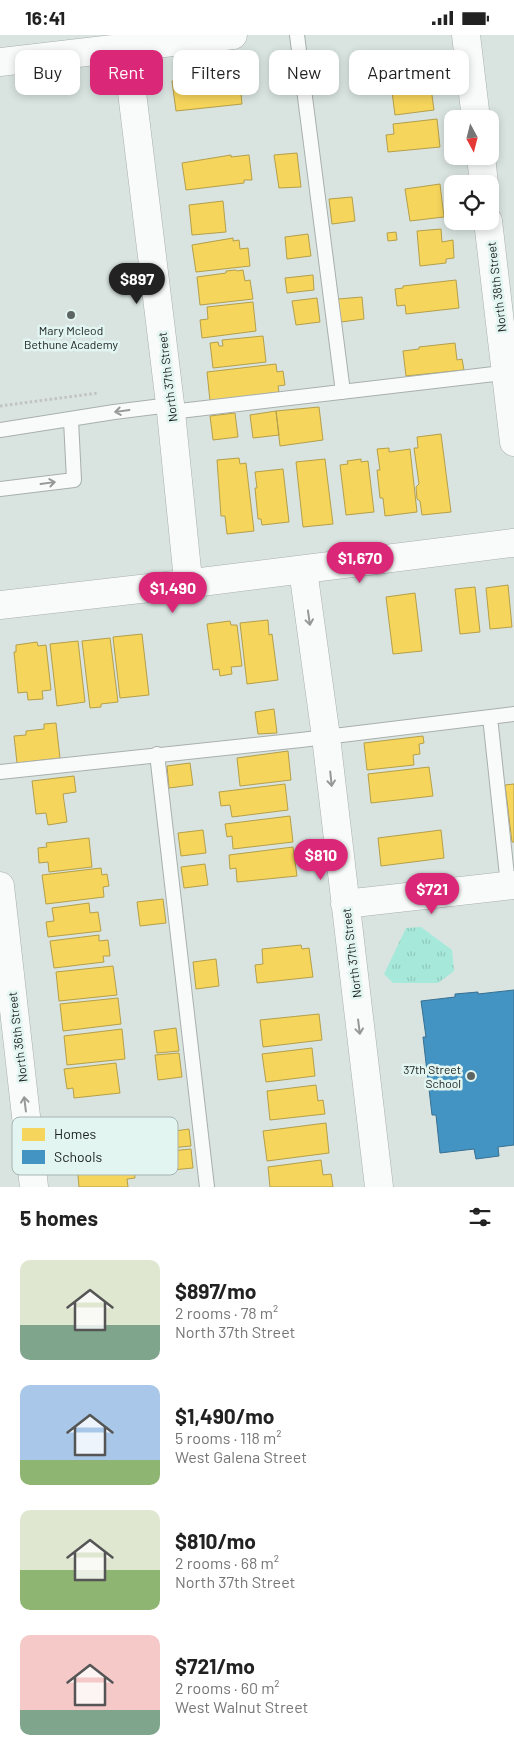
<!DOCTYPE html>
<meta charset="utf-8">
<style>
body{margin:0;font-family:Barlow,sans-serif;background:#f6f6f6;color:#222;height:100vh;display:flex;flex-direction:column;font-size:19px;white-space:nowrap}
*{box-sizing:border-box;margin:0}
p{font-size:16px;color:#767676}
.icon{flex:none;width:28px;height:28px;fill:none;stroke:currentColor;stroke-width:2;stroke-linecap:round;stroke-linejoin:round}
.map{position:relative;height:1152px;overflow:hidden}
.drawer{display:flex;flex-direction:column;background:#fff;flex:1}
.drawer>*{flex:none}
.top-card{position:absolute;left:15px;top:15px;width:485px;height:45px;display:flex;gap:10px}
.needle{width:32px;rotate:173deg}
.fabs{position:absolute;left:444px;top:75px;display:grid;gap:10px}
.fabs a{display:grid;place-items:center;width:55px;height:55px;border-radius:10px;background:#fff;box-shadow:0 2px 8px #0003;font-size:25px}
.price{position:absolute;translate:-50% -42px;padding:0 11px;border-radius:18px;background:#db2777;color:#fff;font-size:16px;line-height:32px;filter:drop-shadow(0 1px 2px #0008)}
.price::after{content:'';position:absolute;left:50%;top:30px;width:15px;height:11px;margin-left:-8px;background:inherit;clip-path:polygon(0 0,100% 0,50% 100%)}
.price.on{background:#222;color:#fff}
ul{padding:0;list-style:none}
li{display:flex;align-items:center;gap:15px;height:125px;padding:0 20px}
li span{display:grid;place-items:center;flex:none;width:140px;height:100px;border-radius:10px;color:#555}
li>.icon{margin-inline-start:auto}
span .icon{width:60px;height:60px;fill:#fffc;stroke-width:1}
li b{font-size:21px}
h2{display:flex;justify-content:space-between;align-items:center;height:60px;padding:0 20px;font-size:21px}
.pill{padding:0 18px;border-radius:10px;background:#fff;box-shadow:0 2px 8px #0003;font-size:18px;line-height:45px}
.pill.on{background:#db2777;color:#fff}
.status{display:flex;justify-content:space-between;align-items:center;height:35px;padding:0 25px;background:#fff;direction:ltr}
.status svg{height:14px;fill:currentColor}
.map>svg:first-child{display:block}
</style>
<div class="status"><b>16:41</b><svg viewBox="0 0 49 12"><path d="M0 12V9h3v3zM5 12V6h3v6zM10 12V3h3v9zM15 12V0h3v12zM26 1h20v11H26zM47 4h2v5h-2z"/></svg></div>
<div class="map">
<svg width="514" height="1152" viewBox="0 0 514 1152">
<defs>
<pattern id="park-tufts" width="24" height="20" patternUnits="userSpaceOnUse" patternTransform="scale(1.25)"><rect width="24" height="20" fill="#a6e9da"/><path d="M3 7l-1-3M5 7V3M7 7l1-3M15 17l-1-3M17 17v-4M19 17l1-3" fill="none" stroke="#8ec8bb"/></pattern>
</defs>
<rect width="100%" height="100%" fill="#d9e4e1"/>
<path fill="url(#park-tufts)" d="M421 892 452 915 454 936 438 948H393L384 939 406 893Z"/>
<path fill="#f6d55c" stroke="#b49f4a" d="M429 17 431 31 427 32 428 43 400 47 397 20Z
M239 38 242 69 176 76 172 46Z
M431 53 434 75 395 80 392 57Z
M437 84 440 112 388 117 386 100 394 99 393 89Z
M297 118 301 152 279 153 274 120Z
M231 120V122L249 120 252 145H244V148L186 155 182 128Z
M440 149 444 182 410 186 405 154Z
M352 162 355 186 332 189 329 164Z
M223 166 226 197 192 200 189 170Z
M441 194 442 207 453 205 454 223 446 224V228L420 231 417 196Z
M396 197 397 205 388 206 387 198Z
M308 199 311 221 287 224 285 202Z
M233 203V206L239 205 240 214 248 213 250 231 196 237 192 210Z
M236 235 237 236 243 235 245 246 250 245 253 264 200 270 197 242 226 238V236Z
M313 240 314 255 287 258 285 243Z
M456 245 459 273 406 279 405 270 397 271 395 254 403 253V251Z
M362 262 364 284 341 287 338 264Z
M317 263 320 287 296 290 292 266Z
M253 267 256 296 202 303 200 285 208 284 207 272Z
M263 301 266 327 213 333 210 308 218 307 219 311H223L222 305Z
M455 308 457 325 462 324 464 335 406 341 403 316 419 314V312Z
M276 329 277 337 283 336 285 350 278 351 279 357 210 366 207 337Z
M319 372 323 405 280 411 276 376Z
M276 376 279 400 253 403 250 380Z
M235 378 238 402 213 405 210 381Z
M441 399 451 477 422 480 420 466 417 464 416 452 419 449 414 413H418L417 402Z
M389 413V417L410 414 417 477 385 481 383 463H380L377 435H380L377 414Z
M239 423 240 429 246 428 254 496 227 499 225 481H221L217 425Z
M325 424 333 489 303 492 296 427Z
M361 424V427L368 426 374 477 346 480 340 430 348 429 347 426Z
M283 434 289 487 262 490 261 484H258L255 453H257L255 437Z
M508 550 512 592 490 594 486 553Z
M475 552 480 597 460 599 455 554Z
M415 558 422 616 393 619 386 562Z
M268 585 269 600 272 599 278 645 247 649 240 588Z
M230 586 231 590H237L242 631 231 632 232 639 220 641 219 634 213 635 207 589Z
M142 599 149 660 120 663 113 602Z
M110 603 118 667 101 669V672L90 673 82 606Z
M78 606 85 667 57 671 50 609Z
M37 607 38 611 46 610 51 655 42 656 43 664 28 665 27 657 18 658 14 617H16V610Z
M274 674 277 698 258 699 255 677Z
M56 688 60 723 17 728 14 701 26 700V696L44 694V689Z
M423 701 424 708 419 709 420 719 413 720 414 730 367 735 364 708Z
M288 716 291 745 240 751 237 723Z
M190 728 193 750 169 753 167 731Z
M429 732 433 761 371 768 368 739Z
M74 741 76 757 63 759 67 787 48 790 46 778 36 779 32 746Z
M285 749 288 775 232 782 230 770 221 771 219 757Z
M514 749V807H512L505 750Z
M290 781 293 807 233 814 232 801 227 802 225 789Z
M203 795 206 818 181 821 178 798Z
M441 795 444 823 381 831 378 803Z
M89 803 92 832 49 837 48 827 39 828 38 813 47 812 46 808Z
M293 812 297 841 237 847 236 833 230 834 229 820Z
M205 829 208 850 184 853 181 832Z
M101 833 102 840 107 839 109 851 103 852 104 862 46 869 42 840Z
M163 864 166 888 140 891 137 867Z
M89 868 90 878 98 877 101 896 48 902 46 887 54 886 52 873Z
M99 900V906L108 905 110 921H103L104 927 54 933 50 906Z
M301 910 302 914 309 913 313 942 257 948 255 930 263 929 262 914Z
M216 924 219 951 196 954 193 927Z
M113 931 117 960 59 966 56 937Z
M118 963 121 989 63 996 60 969Z
M319 979 322 1005 263 1012 260 985Z
M176 993 179 1016 157 1018 154 996Z
M122 994 125 1024 67 1030 64 1001Z
M312 1013 315 1041 266 1047 262 1019Z
M179 1018 182 1042 158 1045 155 1020Z
M116 1028 120 1058 74 1063 73 1053 67 1054 64 1034Z
M316 1050 318 1066 323 1065 325 1079 270 1085 267 1056Z
M326 1088 329 1118 267 1126 263 1096Z
M189 1094 191 1111 170 1113 168 1097Z
M191 1114 193 1133 172 1135 170 1116Z
M133 1122 135 1143 127 1144 128 1152H79L77 1129Z
M321 1125 323 1140 331 1139 333 1152H270L268 1132Z"/>
<path fill="#4393c3" stroke="#377092" d="M514 955V1110L498 1112 499 1121 476 1124 474 1114 440 1118 436 1080H432L423 1002H426L421 966 455 962V959L478 957V959Z"/>
<g fill="none" stroke-linecap="round" stroke-linejoin="round">
<g stroke="#a8afad" stroke-width="16">
<path id="service" d="M297 0 343 357
M171 377 511 337
M0 395 114 377 170 370
M0 454 74 445 71 385
M490 682 508 850
M157 719 207 1152
M0 737 301 705 514 679"/>
</g>
<g stroke="#a8afad" stroke-width="29">
<path id="minor" d="M125 0 171 377 187 535
M466 0 476 84
M0 27 233 0
M481 121 484 149
M488 186 514 407
M303 535 326 702 379 1152
M201 547 512 508
M0 570 175 550
M0 851 34 1152
M345 869 514 850"/>
</g>
<path stroke="#c2c4c4" stroke-width="3" stroke-dasharray="2.5 2.5" stroke-linecap="butt" d="M0 371 98 358"/>
<use href="#service" stroke="#f9fbfa" stroke-width="14"/>
<use href="#minor" stroke="#f9fbfa" stroke-width="28"/>
</g>
<defs><path id="oneway-shaft" d="M-6 0H5M1.5-3L5.5 0L1.5 3" fill="none" stroke-width="1.6" stroke-linecap="round" stroke-linejoin="round" transform="scale(1.25)"/></defs>
<g stroke="#959897">
<use href="#oneway-shaft" transform="translate(122 376) rotate(172)"/>
<use href="#oneway-shaft" transform="translate(48 448) rotate(-8)"/>
<use href="#oneway-shaft" transform="translate(309 583) rotate(82)"/>
<use href="#oneway-shaft" transform="translate(331 744) rotate(84)"/>
<use href="#oneway-shaft" transform="translate(359 992) rotate(83)"/>
<use href="#oneway-shaft" transform="translate(25 1069) rotate(-97)"/>
</g>
<g fill="#5d6563" stroke="#e2f5f0" stroke-width="2">
<circle cx="71" cy="280" r="5"/>
<circle cx="471" cy="1041" r="5"/>
</g>
<g text-anchor="middle" dominant-baseline="central" stroke-width="5" stroke-linejoin="round" paint-order="stroke">
<g font-size="12" fill="#1a201f" stroke="#e2f5f0">
<text transform="translate(496 252) rotate(-97)">North 38th Street</text>
<text transform="translate(167 342) rotate(-97)">North 37th Street</text>
<text transform="translate(351 918) rotate(-97)">North 37th Street</text>
<text transform="translate(17 1002) rotate(-97)">North 36th Street</text>
</g>
<g font-size="12" fill="#1a201f" stroke="#e2f5f0">
<text x="71" y="295">Mary Mcleod<tspan x="71" dy="14">Bethune Academy</tspan></text>
<text x="461" y="1034" text-anchor="end">37th Street<tspan x="461" dy="14">School</tspan></text>
</g>
</g>
<rect x="12" y="1082" width="166" height="58" rx="8" fill="#e2f5f0" stroke="#a6b5b1" stroke-width="1"/>
<rect x="22" y="1093" width="23" height="13" fill="#f6d55c"/>
<rect x="22" y="1115" width="23" height="14" fill="#4393c3"/>
<g font-size="14" fill="#1a201f">
<text x="54" y="1104">Homes</text>
<text x="54" y="1127">Schools</text>
</g>
</svg>
<div class="fabs">
<a><svg class="needle" viewBox="-14 -14 28 28"><path d="M0-13l5 13h-10z" fill="#e53935"/><path d="M0 13l5-13h-10z" fill="#767676"/></svg></a>
<a><svg class="icon" aria-label="locate" viewBox="0 0 24 24"><circle cx="12" cy="12" r="6"/><path d="M12 2v4M12 18v4M2 12h4M18 12h4"/></svg></a>
</div>
<b class="price on" style="left:137px;top:270px">$897</b>
<b class="price" style="left:360px;top:549px">$1,670</b>
<b class="price" style="left:173px;top:579px">$1,490</b>
<b class="price" style="left:321px;top:846px">$810</b>
<b class="price" style="left:432px;top:880px">$721</b>
<div class="top-card">
<a class="pill">Buy</a>
<a class="pill on">Rent</a>
<a class="pill">Filters</a>
<a class="pill">New</a>
<a class="pill">Apartment</a>
</div>
</div>
<section class="drawer">
<h2>5 homes<svg class="icon" aria-label="filters" viewBox="0 0 24 24"><path d="M4 7h16M4 17h16"/><circle cx="9" cy="7" r="2"/><circle cx="15" cy="17" r="2"/></svg></h2>
<ul>
<li><span style="background:linear-gradient(#dfe7d0 65%,#7fa58c 0)"><svg class="icon" aria-label="home" viewBox="0 0 24 24"><path d="M3 11l9-7 9 7M6 9v11h12V9"/></svg></span><div><b>$897/mo</b><p>2 rooms · 78 m²</p><p>North 37th Street</p></div></li>
<li><span style="background:linear-gradient(#a9c7e8 75%,#8fb573 0)"><svg class="icon" aria-label="home" viewBox="0 0 24 24"><path d="M3 11l9-7 9 7M6 9v11h12V9"/></svg></span><div><b>$1,490/mo</b><p>5 rooms · 118 m²</p><p>West Galena Street</p></div></li>
<li><span style="background:linear-gradient(#dfe7d0 60%,#8fb573 0)"><svg class="icon" aria-label="home" viewBox="0 0 24 24"><path d="M3 11l9-7 9 7M6 9v11h12V9"/></svg></span><div><b>$810/mo</b><p>2 rooms · 68 m²</p><p>North 37th Street</p></div></li>
<li><span style="background:linear-gradient(#f6c9c9 75%,#7fa58c 0)"><svg class="icon" aria-label="home" viewBox="0 0 24 24"><path d="M3 11l9-7 9 7M6 9v11h12V9"/></svg></span><div><b>$721/mo</b><p>2 rooms · 60 m²</p><p>West Walnut Street</p></div></li>
</ul>
</section>
